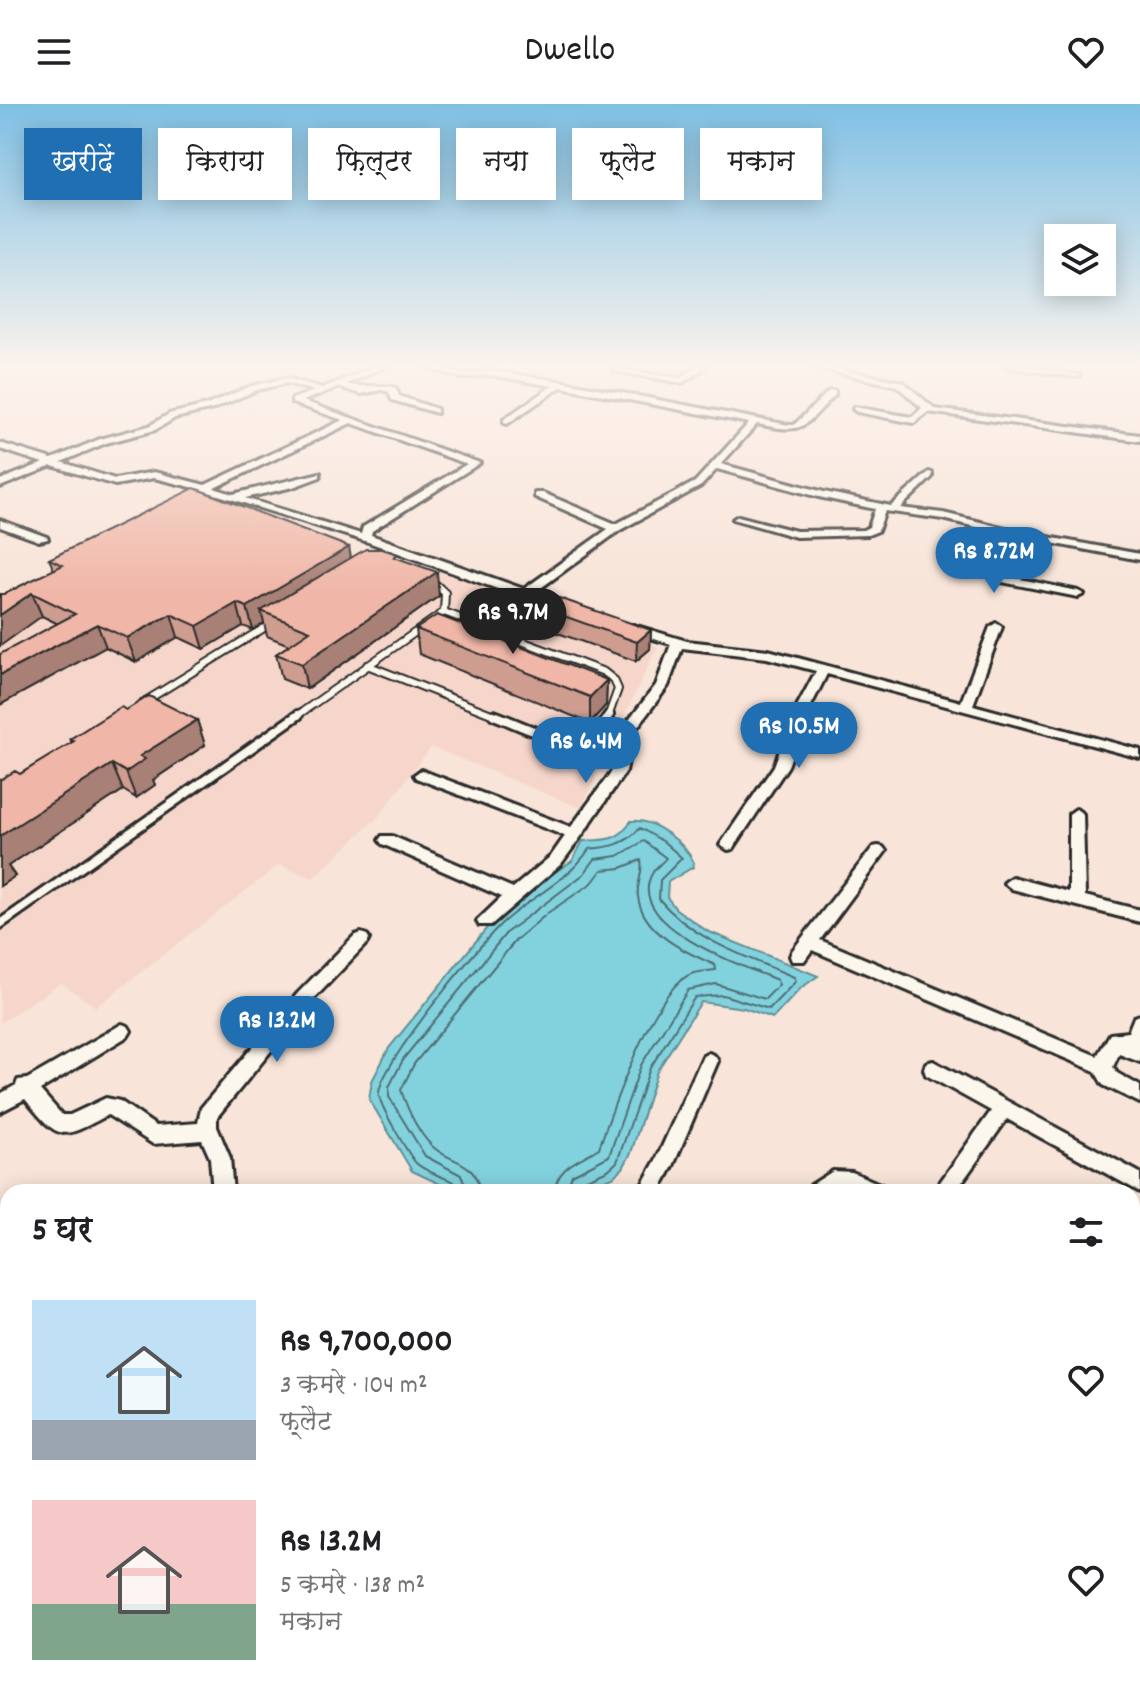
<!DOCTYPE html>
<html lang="hi">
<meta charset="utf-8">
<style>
body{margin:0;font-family:Dekko,"Playpen Sans Deva",sans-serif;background:#f6f6f6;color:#202124;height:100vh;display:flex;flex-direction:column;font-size:30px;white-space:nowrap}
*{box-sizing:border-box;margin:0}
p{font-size:26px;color:#757577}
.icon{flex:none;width:44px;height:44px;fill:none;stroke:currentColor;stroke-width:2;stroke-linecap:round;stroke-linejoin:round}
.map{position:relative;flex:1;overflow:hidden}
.drawer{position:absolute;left:0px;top:1080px;width:1140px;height:514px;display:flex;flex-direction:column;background:#fff;border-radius:24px 24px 0 0;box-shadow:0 4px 20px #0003}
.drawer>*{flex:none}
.hud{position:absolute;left:24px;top:24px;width:1092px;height:72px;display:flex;gap:16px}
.controls{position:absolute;left:1044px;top:120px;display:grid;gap:16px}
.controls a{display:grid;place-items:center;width:72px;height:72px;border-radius:0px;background:#fff;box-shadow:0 4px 20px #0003;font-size:40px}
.price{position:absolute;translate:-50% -68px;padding:0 18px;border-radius:28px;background:#1f6fb2;color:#fff;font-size:26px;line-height:52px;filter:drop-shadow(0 2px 4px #0008)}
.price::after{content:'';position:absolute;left:50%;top:48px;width:24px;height:18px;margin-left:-12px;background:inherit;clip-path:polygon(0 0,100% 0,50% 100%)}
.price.selected{background:#222;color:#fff}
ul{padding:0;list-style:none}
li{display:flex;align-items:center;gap:24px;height:200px;padding:0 32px}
li span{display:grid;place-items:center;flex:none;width:224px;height:160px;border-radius:0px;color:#555}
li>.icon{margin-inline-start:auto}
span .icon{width:96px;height:96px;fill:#fffc;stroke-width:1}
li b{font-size:34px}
h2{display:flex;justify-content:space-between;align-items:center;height:96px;padding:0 32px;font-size:34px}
.pill{padding:0 28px;border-radius:0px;background:#fff;box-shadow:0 4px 20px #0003;font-size:28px;line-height:72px}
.pill.selected{background:#1f6fb2;color:#fff}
header{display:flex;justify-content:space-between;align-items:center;height:104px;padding:0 32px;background:#fff;font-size:36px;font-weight:600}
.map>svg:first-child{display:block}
</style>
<header><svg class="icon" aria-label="menu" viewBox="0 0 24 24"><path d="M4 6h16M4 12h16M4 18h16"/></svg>Dwello<svg class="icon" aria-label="heart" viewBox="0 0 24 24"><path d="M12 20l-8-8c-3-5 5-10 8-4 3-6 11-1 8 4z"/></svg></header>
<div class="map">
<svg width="1140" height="1593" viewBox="0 0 1140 1593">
<rect width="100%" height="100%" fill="#f8e4d8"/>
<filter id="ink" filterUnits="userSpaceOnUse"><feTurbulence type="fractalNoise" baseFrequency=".0125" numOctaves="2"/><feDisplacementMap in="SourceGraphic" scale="16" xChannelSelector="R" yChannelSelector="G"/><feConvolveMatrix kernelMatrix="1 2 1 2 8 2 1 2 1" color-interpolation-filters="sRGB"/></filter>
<g filter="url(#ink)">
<path fill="#f6d6ca" d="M388 451 640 534 657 543 581 704 431 643 378 713 313 774 279 761 96 903 61 879 0 919V511Z"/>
<path fill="#82d2de" stroke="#5f8f96" stroke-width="2" d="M631 717C654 714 685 739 694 759L693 763 668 778 667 793 676 805 707 827 818 872 801 884 773 914 744 904 701 898 657 967 631 1049 623 1064 613 1073 577 1087 457 1088 412 1067 369 995 372 977 389 944 494 815 531 784 572 757 583 737C605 736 620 737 631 717Z"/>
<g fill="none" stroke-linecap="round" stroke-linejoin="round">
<path stroke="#4e6e73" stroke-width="2" d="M458 1088 454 1078C443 1073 424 1067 416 1059 409 1051 378 999 379 990 379 962 478 842 502 819 530 793 569 777 589 745 611 743 625 741 640 724L664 738 682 754 660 776 659 795C694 837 745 852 794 873L796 877 769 905 723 891 695 893 650 964 617 1058 608 1066 580 1078 576 1088
M468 1088 461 1071 425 1052 389 993V983L404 954 507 828 584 770 595 755 618 752 644 737 666 754C662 759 656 763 653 768 621 821 745 863 777 876L779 881 765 895 716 880 688 886 641 961 609 1052 572 1071 566 1088
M480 1088C475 1054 452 1061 432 1042 418 1028 407 1004 401 986L414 960 516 836 549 808 592 779 602 766 621 764 641 756C644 767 636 780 638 793 643 829 685 848 715 861L716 866C708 867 698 867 691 870 654 884 612 1006 599 1044 579 1057 558 1061 554 1088"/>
<g stroke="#2b2b2b" stroke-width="10">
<path id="service-far1" d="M444 508 604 568 614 576 618 585 608 613
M367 561 499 613
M144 598 272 519
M295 613 444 508 445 489 431 476"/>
</g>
<g stroke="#2b2b2b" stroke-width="14">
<path id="service" d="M494 611C531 625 581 656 609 611
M0 820 298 611"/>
</g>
<g stroke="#2b2b2b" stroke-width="6">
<path id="minor" d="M374 263H385L346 280C363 285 378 279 396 284L399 292 437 305V309L392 296 389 288 382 286 361 290 338 283 303 297 480 359 372 427 371 431 524 485 608 425 535 393V389H543L616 420 695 378 749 319 561 283 507 320 504 319V315L552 282 490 271 462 274 425 263H438L462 270 490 267 560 277 789 321H794L829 287H835V291C800 325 807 330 757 320L721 360 824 388 891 402 929 368 932 369V373L900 404 943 409 1026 429 1140 450V456L1014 432 1000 468 1001 471 1078 487 1084 490 1078 493 997 477 993 476 988 468 1005 430 943 415 885 407 878 427 868 431 796 433 733 415 738 412 796 427 863 426 869 423 875 405 819 393 717 365 701 382 620 426 534 489 573 503 575 505 569 509 520 493 368 438 199 385 154 374 115 381 52 362 0 383V376L43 359 0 345V339L52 355 100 335 149 322 169 310 207 301 251 282 287 274 322 284ZM287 279 314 287 292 295V299L343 316 205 381 154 368 115 375 61 358 106 339 155 326 175 314 213 305 257 286ZM351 319 467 360 363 423 361 430 245 394 293 383 320 373V369L233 390 214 384Z
M697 263H706L682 279 614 267 618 265 680 274Z
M813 263H828L903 278 935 305 1140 331V337L928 308 914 319 857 308 853 305 854 303 912 313 922 304 897 282Z
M1004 263H1027L1080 271 1076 273Z
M0 416 47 433 48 435 39 437 0 423Z
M996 519 1002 523 973 601 1140 646V654L827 570 809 606 788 662 733 745 728 746 720 741 774 662 795 606 816 567 767 554 682 544 668 582 633 629 626 667 580 734 561 760 491 821H479L477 817 502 793 382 740 379 736 382 732H392L513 784 551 752 565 732 416 674 414 671 421 666 426 668 571 723 612 667 619 629 656 581 671 540 626 527V521H634L687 537 768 546 961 598 990 523Z
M1076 705 1083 710 1085 792 1140 806V818L1012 785 1004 779 1012 773 1069 788V710Z
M878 742 883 743 886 747 883 751 820 836 1097 952 1110 930 1128 928 1134 913 1140 911V958L1119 950 1113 963 1117 969 1140 982V999L1103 981 1095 967 812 846 804 857H792L790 852 792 847 873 743Z
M361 829 367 831 369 835 367 839 310 899 217 1013V1023L230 1054 233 1088H213L210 1054 202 1036 153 1040 108 1011C59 1037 60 1037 25 995L0 1008V990L16 981 18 976 27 975 122 920 128 922 131 927 128 932 40 986 62 1011H70L106 994 120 997 156 1022 198 1019 201 1004 298 889 355 831Z
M709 949 715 952 718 957 673 1062 659 1088H638L656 1056 703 952Z
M933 957 1140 1069V1088L1007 1015 955 1088H933L991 1007 926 971 924 965 926 959Z
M833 1067 852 1068 882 1081 885 1088 837 1085 833 1088H808L811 1081Z
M1132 1397 1140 1401V1428L1132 1424Z
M1132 1559 1140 1563V1593L1126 1586H1132Z
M371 1586H399L400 1593H372Z
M684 1586H715L718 1593H687Z
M931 1586H963L966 1593H934Z"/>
</g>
<use href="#service-far1" stroke="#fbf7ec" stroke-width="6"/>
<use href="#service" stroke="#fbf7ec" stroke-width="8"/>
<use href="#minor" fill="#fbf7ec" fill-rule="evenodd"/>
</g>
<path fill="#ce9d90" stroke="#2b2b2b" stroke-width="2" d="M351 454 398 455 439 492 307 585 282 575 276 550 289 541 267 532 264 519 253 526 243 522 204 545 178 533 136 558 42 512 4 490 54 466 49 455Z
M544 505 651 526 650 545 636 557 544 524Z
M416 525 607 576 606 601 590 619 419 550Z
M126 606 197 616 205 641 153 676 155 681 136 694 123 686 8 762 15 772 0 782 20 670 72 639 70 635Z"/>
<path fill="#a88076" stroke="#2b2b2b" stroke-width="2" d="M349 443 353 465 261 507 264 519 253 526 247 503Z
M437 468 439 492 307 585 302 560Z
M32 489 42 512 0 542V511Z
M237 499 243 522 204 545 197 522Z
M171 510 178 533 136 558 127 534Z
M97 520 106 543 0 601V571Z
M651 526 650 545 636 557 637 538Z
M607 576 606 601 590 619V593Z
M197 616 205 641 153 676 155 681 136 694 126 668 140 652Z
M112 660 123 686 8 762 15 772 0 782V732Z"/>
<path fill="#f0b7a8" stroke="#2b2b2b" stroke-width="2" d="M194 384 349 443 247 503 237 499 197 522 171 510 127 534 97 520 0 571V550L75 510 32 489 0 511V490H4L63 461 49 455Z
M366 445H382L398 450 394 453 437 468 302 560 276 550 310 527 261 507Z
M559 494 651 526 637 538 544 505Z
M437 511 607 576 590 593 416 525Z
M149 592 197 616 140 652 145 655 126 668 112 660 0 732V676L15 667 20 670 74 637 70 635 121 603 126 606Z"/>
</g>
<linearGradient id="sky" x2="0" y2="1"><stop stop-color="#7fc0e4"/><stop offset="0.54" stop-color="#fcf3ed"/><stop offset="1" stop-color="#fcf3ed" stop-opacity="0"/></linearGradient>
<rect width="1140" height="486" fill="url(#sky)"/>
</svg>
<div class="controls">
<a><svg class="icon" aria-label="layers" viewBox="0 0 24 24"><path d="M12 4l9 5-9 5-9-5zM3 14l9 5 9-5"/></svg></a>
</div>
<b class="price" style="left:994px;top:491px">Rs 8.72M</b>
<b class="price selected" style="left:513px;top:552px">Rs 9.7M</b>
<b class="price" style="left:799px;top:666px">Rs 10.5M</b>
<b class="price" style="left:586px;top:681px">Rs 6.4M</b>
<b class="price" style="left:277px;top:960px">Rs 13.2M</b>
<div class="hud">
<a class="pill selected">खरीदें</a>
<a class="pill">किराया</a>
<a class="pill">फ़िल्टर</a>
<a class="pill">नया</a>
<a class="pill">फ़्लैट</a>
<a class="pill">मकान</a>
</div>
<section class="drawer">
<h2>5 घर<svg class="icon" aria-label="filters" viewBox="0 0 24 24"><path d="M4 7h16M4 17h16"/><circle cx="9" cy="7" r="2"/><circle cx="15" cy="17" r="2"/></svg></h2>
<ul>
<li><span style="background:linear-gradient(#bfe0f5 75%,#9aa5b1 0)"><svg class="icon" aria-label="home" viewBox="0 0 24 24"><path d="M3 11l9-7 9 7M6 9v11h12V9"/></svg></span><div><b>Rs 9,700,000</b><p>3 कमरे · 104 m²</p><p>फ़्लैट</p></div><svg class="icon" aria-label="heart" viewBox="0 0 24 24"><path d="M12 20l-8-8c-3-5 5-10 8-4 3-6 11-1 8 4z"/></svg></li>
<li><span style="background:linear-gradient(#f6c9c9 65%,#7fa58c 0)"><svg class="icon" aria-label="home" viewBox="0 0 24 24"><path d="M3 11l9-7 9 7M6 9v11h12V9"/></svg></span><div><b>Rs 13.2M</b><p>5 कमरे · 138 m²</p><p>मकान</p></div><svg class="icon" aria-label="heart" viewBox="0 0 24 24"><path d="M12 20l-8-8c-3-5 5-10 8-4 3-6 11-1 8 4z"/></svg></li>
</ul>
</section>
</div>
